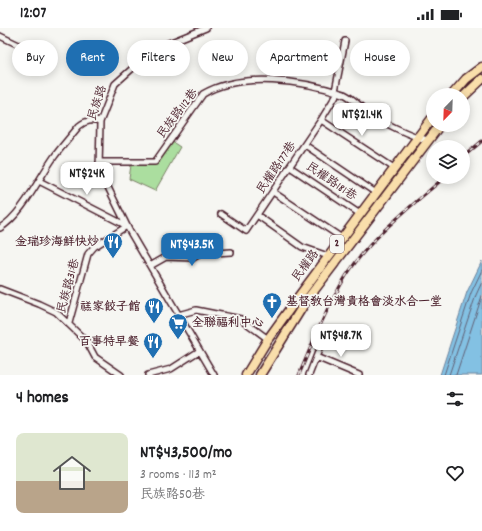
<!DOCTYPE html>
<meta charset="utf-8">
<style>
body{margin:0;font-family:Dekko,"LXGW WenKai TC",sans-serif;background:#f2f2f2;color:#202124;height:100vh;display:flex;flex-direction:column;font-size:15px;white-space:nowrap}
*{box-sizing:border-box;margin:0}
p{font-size:13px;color:#757577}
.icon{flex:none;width:22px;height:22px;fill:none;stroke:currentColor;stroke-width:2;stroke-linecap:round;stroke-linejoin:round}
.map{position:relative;height:347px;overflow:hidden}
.drawer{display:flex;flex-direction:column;background:#fff;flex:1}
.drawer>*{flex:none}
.hud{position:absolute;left:12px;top:12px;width:458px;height:36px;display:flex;gap:8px}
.needle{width:26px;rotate:203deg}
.controls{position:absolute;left:426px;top:60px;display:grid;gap:8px}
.controls a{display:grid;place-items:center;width:44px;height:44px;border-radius:50%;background:#fff;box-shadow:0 2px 10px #0003;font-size:20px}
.price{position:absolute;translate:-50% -34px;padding:0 9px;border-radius:8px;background:#fff;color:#222;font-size:13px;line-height:26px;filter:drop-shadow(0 1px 2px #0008)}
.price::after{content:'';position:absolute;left:50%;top:24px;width:12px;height:9px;margin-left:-6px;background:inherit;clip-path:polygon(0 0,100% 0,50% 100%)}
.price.active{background:#1f6fb2;color:#fff}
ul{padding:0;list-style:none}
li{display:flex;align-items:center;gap:12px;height:100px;padding:0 16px}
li+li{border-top:1px solid #e0e0e0}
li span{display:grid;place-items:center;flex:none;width:112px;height:80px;border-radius:8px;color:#555}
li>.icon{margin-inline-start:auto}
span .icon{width:48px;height:48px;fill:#fffc;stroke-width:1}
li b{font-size:17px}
h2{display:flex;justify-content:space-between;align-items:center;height:48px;padding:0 16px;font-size:17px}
.tag{padding:0 14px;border-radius:18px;background:#fff;box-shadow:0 2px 10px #0003;font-size:14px;line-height:36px}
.tag.active{background:#1f6fb2;color:#fff}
.status{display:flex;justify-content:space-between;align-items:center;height:28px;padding:0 20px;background:#fff;direction:ltr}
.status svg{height:11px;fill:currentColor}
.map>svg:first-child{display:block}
</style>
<div class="status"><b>12:07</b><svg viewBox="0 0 49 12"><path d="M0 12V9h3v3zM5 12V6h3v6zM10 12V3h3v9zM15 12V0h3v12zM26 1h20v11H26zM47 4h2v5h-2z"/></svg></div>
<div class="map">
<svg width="482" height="347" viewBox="0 0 482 347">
<rect width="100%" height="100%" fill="#f6f6f2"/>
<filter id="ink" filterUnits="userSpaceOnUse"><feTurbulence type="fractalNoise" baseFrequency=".025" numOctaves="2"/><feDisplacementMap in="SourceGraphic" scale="8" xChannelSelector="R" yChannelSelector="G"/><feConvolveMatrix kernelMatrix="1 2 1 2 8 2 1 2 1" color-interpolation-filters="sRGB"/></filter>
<g filter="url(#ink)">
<path fill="#abde9f" stroke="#7a7e65" d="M171 113 180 119 155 163 129 151 131 137 154 135Z"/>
<path fill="#83c1e3" stroke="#6c8099" d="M482 233V347H440L467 264Z"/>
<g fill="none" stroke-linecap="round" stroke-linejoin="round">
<path stroke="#616075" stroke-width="1" d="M444 347 471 265 482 242
M449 347 476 267 482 254
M456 347 482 268"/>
<g stroke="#4a1f2b" stroke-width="8">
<path id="street" d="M206 0 154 21 115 56 100 94 99 141 130 204 214 347
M0 8 21 18
M335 63 345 13
M321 92 394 140
M305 117 376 165
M99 134H155L203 66C241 43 304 53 344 66 353 70 358 77 366 83 379 93 412 109 428 112
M290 139 360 186
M39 153 127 198
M273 164 342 210
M221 186 246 203 321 92 338 64
M257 187 302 219 328 228
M0 200C22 187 39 150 54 129 62 118 71 108 79 98 86 92 92 92 100 94
M150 238 166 229 193 230 200 226 231 224
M0 261 39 276 56 284 87 314 95 329 121 347
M178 287 196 282 241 291 268 311
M69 295 88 226 94 219 127 198
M316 329 359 347
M148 347 171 341 199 323
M309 347 322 314"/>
</g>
<g stroke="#4a1f2b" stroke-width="11">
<path id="primary" d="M452 67 466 51 482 39
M463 69 482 51
M246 347 268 311 299 268 433 89
M260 347 306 273 440 97"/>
</g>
<use href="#street" stroke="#f6f6f2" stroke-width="5"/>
<use href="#primary" stroke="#f9deab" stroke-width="8"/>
<g stroke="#4a1f2b" stroke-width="3">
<path id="rail" d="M463 129 482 113
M299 347C313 313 327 279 346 248 371 209 410 179 445 149"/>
</g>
<use href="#rail" stroke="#f6f6f2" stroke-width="1.5" stroke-dasharray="4.5" stroke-linecap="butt"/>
</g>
</g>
<defs>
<g id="restaurant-pin" transform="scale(1)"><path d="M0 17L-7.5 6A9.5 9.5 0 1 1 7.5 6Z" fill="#1f6fb2" stroke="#f6f6f2"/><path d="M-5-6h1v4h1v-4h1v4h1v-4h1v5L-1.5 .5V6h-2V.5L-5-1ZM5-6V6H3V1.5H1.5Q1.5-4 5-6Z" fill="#fff"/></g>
<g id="church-pin" transform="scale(1)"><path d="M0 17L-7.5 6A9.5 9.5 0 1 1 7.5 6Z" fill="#1f6fb2" stroke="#f6f6f2"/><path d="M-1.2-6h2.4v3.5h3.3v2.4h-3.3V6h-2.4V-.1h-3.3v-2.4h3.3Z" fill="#fff"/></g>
<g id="supermarket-pin" transform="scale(1)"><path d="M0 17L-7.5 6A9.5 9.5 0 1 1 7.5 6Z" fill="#1f6fb2" stroke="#f6f6f2"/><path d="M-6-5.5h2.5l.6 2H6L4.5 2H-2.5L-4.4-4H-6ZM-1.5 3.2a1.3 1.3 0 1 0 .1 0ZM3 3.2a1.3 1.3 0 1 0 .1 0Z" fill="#fff"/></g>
</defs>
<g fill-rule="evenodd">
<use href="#restaurant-pin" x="113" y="214"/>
<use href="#church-pin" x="272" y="274"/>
<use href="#restaurant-pin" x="154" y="279"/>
<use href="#supermarket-pin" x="178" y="295"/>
<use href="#restaurant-pin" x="153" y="314"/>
</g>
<g text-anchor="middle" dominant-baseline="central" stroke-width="3.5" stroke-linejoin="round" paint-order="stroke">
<rect fill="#f6f6f2" stroke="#7e6067" stroke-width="1" x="330" y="207" width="14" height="18" rx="3"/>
<g font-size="11" font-weight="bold" fill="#4a1f2b">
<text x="337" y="216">2</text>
</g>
<g font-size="12" fill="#4a1f2b" stroke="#f6f6f2">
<text transform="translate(98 75) rotate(-72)">民族路</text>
<text transform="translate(178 86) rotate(-53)">民族路112巷</text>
<text transform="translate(277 140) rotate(-56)">民權路177巷</text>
<text transform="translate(331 154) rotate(34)">民權路181巷</text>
<text transform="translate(306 238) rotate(-53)">民權路</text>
<text transform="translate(69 258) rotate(-75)">民族路31巷</text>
</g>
<g font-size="12" font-weight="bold" fill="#4a1f2b" stroke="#f6f6f2" text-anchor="end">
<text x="99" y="214">金瑞珍海鮮快炒</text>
<text x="286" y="274" text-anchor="start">基督教台灣貴格會淡水合一堂</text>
<text x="140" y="279">禚家餃子館</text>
<text x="192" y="295" text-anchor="start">全聯福利中心</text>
<text x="139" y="314">百事特早餐</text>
</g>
</g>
</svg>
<div class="controls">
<a><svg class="needle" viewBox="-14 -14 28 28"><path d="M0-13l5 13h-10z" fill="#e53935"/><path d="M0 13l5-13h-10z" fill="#757577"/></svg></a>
<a><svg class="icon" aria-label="layers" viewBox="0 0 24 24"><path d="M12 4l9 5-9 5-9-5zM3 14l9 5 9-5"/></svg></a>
</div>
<b class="price" style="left:362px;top:109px">NT$21.4K</b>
<b class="price" style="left:87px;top:168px">NT$24K</b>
<b class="price active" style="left:192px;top:239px">NT$43.5K</b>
<b class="price" style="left:341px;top:330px">NT$48.7K</b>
<div class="hud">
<a class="tag">Buy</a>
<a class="tag active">Rent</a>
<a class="tag">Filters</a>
<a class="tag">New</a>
<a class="tag">Apartment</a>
<a class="tag">House</a>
</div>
</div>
<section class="drawer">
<h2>4 homes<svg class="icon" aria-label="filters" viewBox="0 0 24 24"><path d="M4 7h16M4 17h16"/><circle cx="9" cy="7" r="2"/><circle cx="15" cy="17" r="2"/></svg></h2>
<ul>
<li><span style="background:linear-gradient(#dfe7d0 60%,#b9a48a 0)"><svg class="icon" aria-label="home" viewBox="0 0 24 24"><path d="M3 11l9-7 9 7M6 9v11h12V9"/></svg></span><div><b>NT$43,500/mo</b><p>3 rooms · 113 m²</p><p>民族路50巷</p></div><svg class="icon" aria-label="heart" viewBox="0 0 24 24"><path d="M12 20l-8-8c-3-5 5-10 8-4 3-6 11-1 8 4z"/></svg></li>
</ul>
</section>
